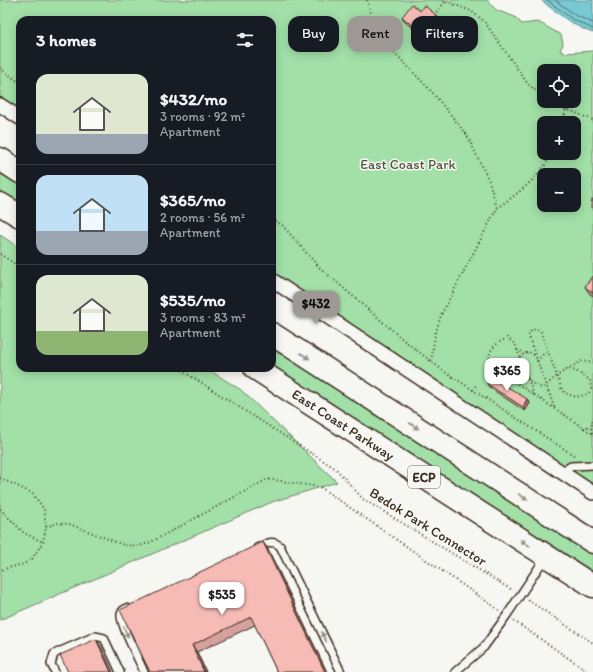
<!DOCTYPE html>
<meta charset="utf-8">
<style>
body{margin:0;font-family:Itim,sans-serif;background:#242831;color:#f1f3f6;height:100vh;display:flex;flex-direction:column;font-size:15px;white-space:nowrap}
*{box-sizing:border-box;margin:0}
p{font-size:13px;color:#9ea1a6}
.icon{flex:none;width:22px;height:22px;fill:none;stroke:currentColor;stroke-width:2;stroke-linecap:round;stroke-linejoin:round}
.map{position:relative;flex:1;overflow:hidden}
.drawer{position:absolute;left:16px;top:16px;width:260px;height:356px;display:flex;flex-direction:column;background:#171b24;border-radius:12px;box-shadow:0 2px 10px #0003}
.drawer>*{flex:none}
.banner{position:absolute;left:288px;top:16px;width:245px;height:36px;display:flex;gap:8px}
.controls{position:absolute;left:537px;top:64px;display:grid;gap:8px}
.controls a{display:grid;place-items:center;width:44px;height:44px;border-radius:8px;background:#171b24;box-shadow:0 2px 10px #0003;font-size:20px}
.price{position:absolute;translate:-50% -34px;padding:0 9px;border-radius:8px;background:#fff;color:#222;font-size:13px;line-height:26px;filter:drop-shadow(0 1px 2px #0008)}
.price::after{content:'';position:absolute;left:50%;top:24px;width:12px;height:9px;margin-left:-6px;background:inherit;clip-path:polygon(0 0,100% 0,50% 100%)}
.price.selected{background:#9f9995;color:#111}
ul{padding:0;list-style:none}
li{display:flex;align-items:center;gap:12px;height:100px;padding:0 20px}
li+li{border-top:1px solid #363941}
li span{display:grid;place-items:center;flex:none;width:112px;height:80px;border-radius:12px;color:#555}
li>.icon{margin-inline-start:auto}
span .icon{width:48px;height:48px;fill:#fffc;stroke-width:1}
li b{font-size:17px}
h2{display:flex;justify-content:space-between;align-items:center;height:48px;padding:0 20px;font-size:17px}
.pill{padding:0 14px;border-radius:12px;background:#171b24;box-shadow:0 2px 10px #0003;font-size:14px;line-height:36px}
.pill.selected{background:#9f9995;color:#111}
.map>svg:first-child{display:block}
</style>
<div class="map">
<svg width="593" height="672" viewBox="0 0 593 672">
<rect width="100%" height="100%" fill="#f6f6f2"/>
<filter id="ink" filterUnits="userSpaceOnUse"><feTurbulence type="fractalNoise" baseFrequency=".025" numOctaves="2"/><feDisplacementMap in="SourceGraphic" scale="8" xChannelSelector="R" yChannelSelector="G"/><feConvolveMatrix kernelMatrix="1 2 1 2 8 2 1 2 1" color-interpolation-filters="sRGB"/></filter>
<g filter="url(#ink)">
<path fill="#a2e0a8" stroke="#6e8563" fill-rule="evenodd" d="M0 0H487L496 10 515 17 522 24 538 22 561 35 563 44 560 51 565 53 593 51V486L272 273V20H20V114L0 101ZM544 71H574V101H544ZM544 123H574V153H544ZM544 175H574V205H544Z
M0 171 20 184V204L0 191Z
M0 235 20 248V368H206L241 390 337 482 272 502 0 620Z
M272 347 593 554V574L272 366Z"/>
<path fill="#79c9d4" stroke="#60898b" d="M541 0H593V33C573 26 557 13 541 0Z"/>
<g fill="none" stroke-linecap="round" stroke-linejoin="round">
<path stroke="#546a67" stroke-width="1" d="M547 0 572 19 593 29
M555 0 575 15 593 23"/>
<g stroke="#3b2a1e" stroke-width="10">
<path id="lane" d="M561 472 571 466 593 465
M257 548C265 544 272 539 280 546L341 672
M127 608C124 609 122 611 121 614 119 623 140 662 144 672
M55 672 51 664 54 654 95 636 104 638 120 672
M455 672 484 647 507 615 545 558"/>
</g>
<g stroke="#3b2a1e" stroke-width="16">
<path id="street" d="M0 105 20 118
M272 280 593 493"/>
</g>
<g stroke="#3b2a1e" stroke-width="25">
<path id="highway" d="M0 159 20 172
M0 204 20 216
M272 334 593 542
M255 368 593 586"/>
</g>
<path stroke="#3b2a1e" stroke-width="2" stroke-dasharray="1 3" stroke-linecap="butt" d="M367 0 376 29 388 46 432 92 467 135 489 181 497 208 441 315 435 335 431 362
M443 0 471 11 484 21 528 84 544 98
M434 15 446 1
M0 68 20 83
M547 101 593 120
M563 123 566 109
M497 208C519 193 540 177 552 153
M272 219 282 225 319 267 406 342 445 372 575 456
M0 254 20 267
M517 350 525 353
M521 359 523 355 529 352 534 355
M537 361 547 350
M178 368 336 469 363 499 512 590
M567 369 582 361 593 363
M527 378C532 383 536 387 543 388 551 381 559 373 569 369L576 371 590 380 591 389 588 394 576 397 565 393 562 390 541 332 537 329 532 330 529 334V337C537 361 546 385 555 409
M473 390 477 384
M534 395 515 344 507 338C499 342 487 349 490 360 491 363 493 366 495 369L593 434
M583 428 591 426
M592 433 591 429 593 417
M0 478 32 493 44 509 46 527 43 542 32 559 24 564 0 570
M0 509 24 533 43 542
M46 527 58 523 69 524 124 545 139 546 151 542 268 479 320 487 499 610
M528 600 593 643
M514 621 589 672"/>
<use href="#lane" stroke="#f6f6f2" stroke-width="7"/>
<use href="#street" stroke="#f6f6f2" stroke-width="13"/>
<use href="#highway" stroke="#f6f6f2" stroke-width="22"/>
</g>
<path fill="#d4a19d" stroke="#3b2a1e" d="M420 11 440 20 437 24 444 32 434 45 405 22 402 17Z
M593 275V296L590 294 585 287Z
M487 384 527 399 530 403 525 411 490 388Z
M268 549 327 672H277L255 625 197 652 206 672H150Z"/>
<path fill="#ad837f" stroke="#3b2a1e" d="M436 15 440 20 436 26 432 20Z
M440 27 444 32 434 45 430 40Z
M527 399 530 403 525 411 523 407Z
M263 542 268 549 327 672H325Z
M96 639 101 646 113 672H111Z
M192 645 197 652 206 672H204Z"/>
<path fill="#f7bbb6" stroke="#3b2a1e" d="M412 4 420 11 424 5 436 15 432 20 440 27 430 40 402 17Z
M592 199H593V207L591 208Z
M593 275V293L585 287Z
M492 377 527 399 523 407 487 384Z
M263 542 325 672H277L251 617 192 645 204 672H150L120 610Z
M96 639 111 672H68L60 655Z"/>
<defs><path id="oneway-solid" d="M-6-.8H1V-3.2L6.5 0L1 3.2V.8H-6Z"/></defs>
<g fill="#989088">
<use href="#oneway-solid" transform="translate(305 356) rotate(33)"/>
<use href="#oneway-solid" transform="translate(414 426) rotate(33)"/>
<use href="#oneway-solid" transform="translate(523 497) rotate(33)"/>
<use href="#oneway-solid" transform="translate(525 543) rotate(-147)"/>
<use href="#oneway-solid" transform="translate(126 632) rotate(66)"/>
<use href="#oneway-solid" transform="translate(324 637) rotate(-116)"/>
</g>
</g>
<g text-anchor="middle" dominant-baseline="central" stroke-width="3" stroke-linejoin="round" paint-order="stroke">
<rect fill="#f6f6f2" stroke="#73675e" stroke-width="1" x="408" y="466" width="32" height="22" rx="3"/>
<g font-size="13" font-weight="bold" fill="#3b2a1e">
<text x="424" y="477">ECP</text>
</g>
<g font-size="14" fill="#555840" stroke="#f6f6f2">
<text x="408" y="164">East Coast Park</text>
</g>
<g font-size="14" fill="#3b2a1e" stroke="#f6f6f2">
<text transform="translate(343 425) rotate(33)">East Coast Parkway</text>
<text transform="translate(428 527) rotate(32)">Bedok Park Connector</text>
</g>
</g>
</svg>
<div class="controls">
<a><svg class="icon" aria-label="locate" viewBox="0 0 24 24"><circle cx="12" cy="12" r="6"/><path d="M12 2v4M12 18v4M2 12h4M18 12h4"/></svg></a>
<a>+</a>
<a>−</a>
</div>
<b class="price selected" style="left:316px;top:325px">$432</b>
<b class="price" style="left:507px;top:392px">$365</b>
<b class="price" style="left:222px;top:616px">$535</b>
<div class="banner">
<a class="pill">Buy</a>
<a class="pill selected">Rent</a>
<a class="pill">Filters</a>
</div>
<section class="drawer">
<h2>3 homes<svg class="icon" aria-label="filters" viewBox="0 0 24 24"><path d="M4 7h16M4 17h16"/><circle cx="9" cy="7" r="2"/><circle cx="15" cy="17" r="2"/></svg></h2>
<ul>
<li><span style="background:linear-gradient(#dfe7d0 75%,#9aa5b1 0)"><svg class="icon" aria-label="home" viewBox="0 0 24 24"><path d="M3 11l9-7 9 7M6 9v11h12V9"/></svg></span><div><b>$432/mo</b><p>3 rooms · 92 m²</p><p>Apartment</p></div></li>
<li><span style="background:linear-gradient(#bfe0f5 70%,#9aa5b1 0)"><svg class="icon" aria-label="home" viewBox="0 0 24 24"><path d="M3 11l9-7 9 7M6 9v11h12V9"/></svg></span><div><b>$365/mo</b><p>2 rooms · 56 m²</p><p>Apartment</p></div></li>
<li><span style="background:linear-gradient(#dfe7d0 70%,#8fb573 0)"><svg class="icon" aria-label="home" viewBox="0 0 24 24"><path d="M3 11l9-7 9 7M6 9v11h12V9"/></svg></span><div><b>$535/mo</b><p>3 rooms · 83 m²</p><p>Apartment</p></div></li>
</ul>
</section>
</div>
